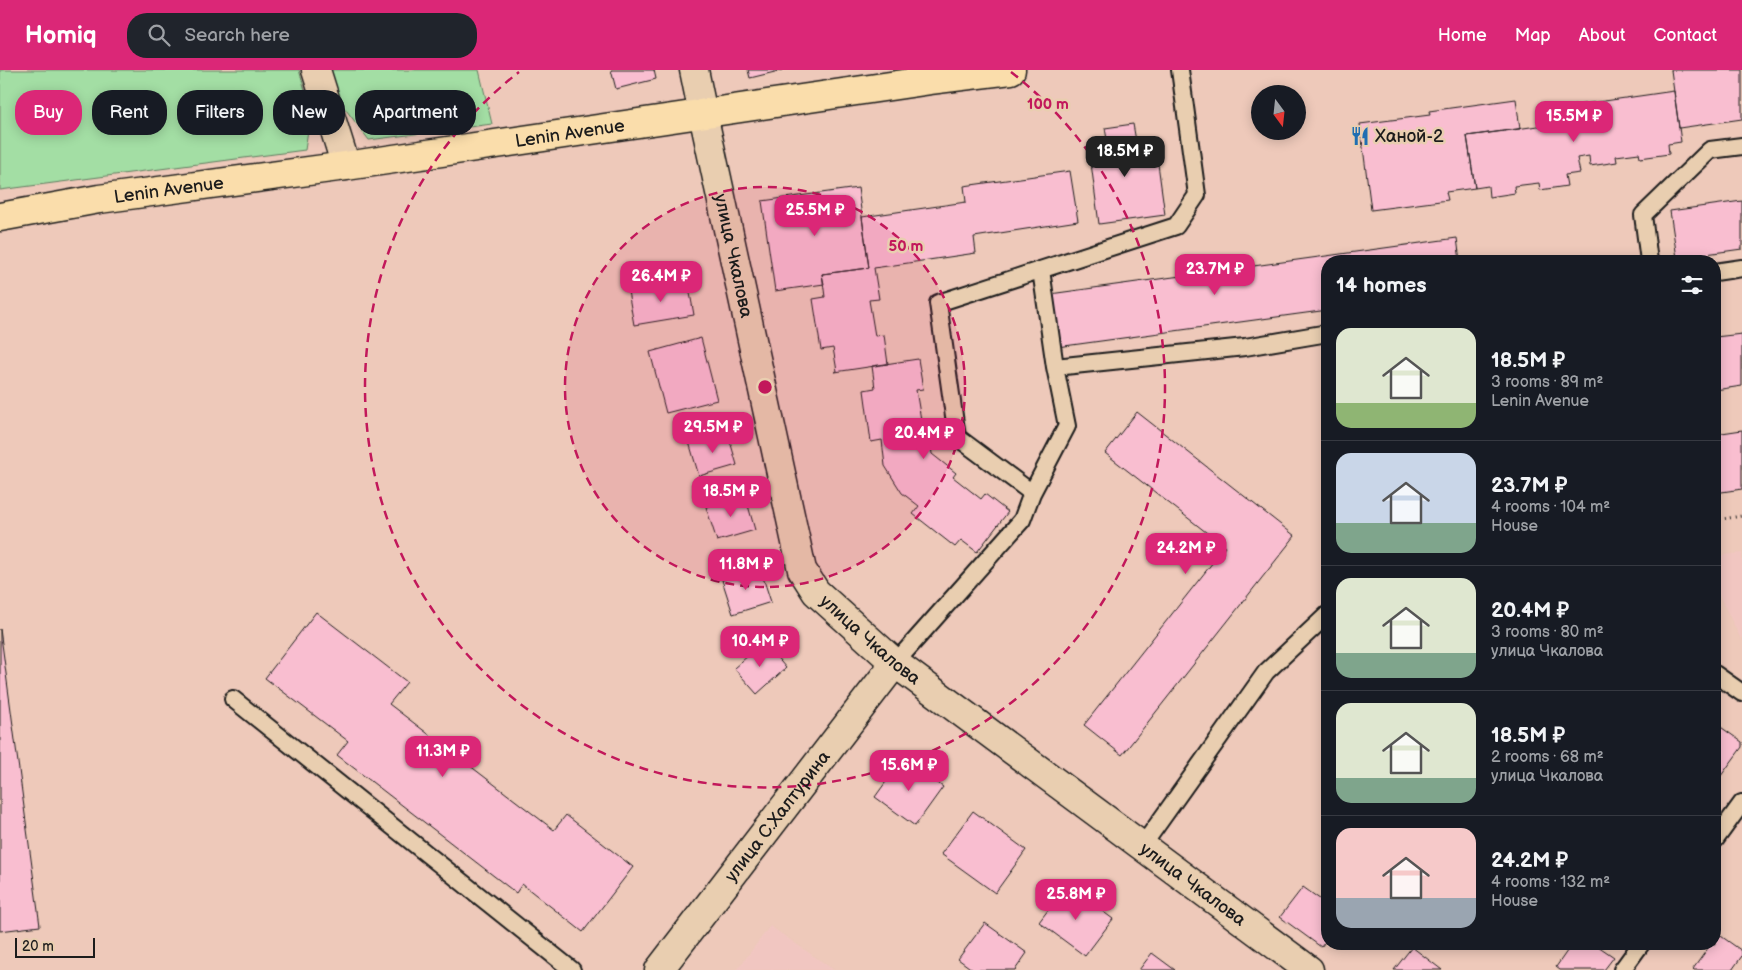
<!DOCTYPE html>
<meta charset="utf-8">
<style>
body{margin:0;font-family:"Balsamiq Sans",sans-serif;background:#20242c;color:#f1f3f6;height:100vh;display:flex;flex-direction:column;font-size:19px;white-space:nowrap}
*{box-sizing:border-box;margin:0}
p{font-size:16px;color:#9ea1a6}
.icon{flex:none;width:28px;height:28px;fill:none;stroke:currentColor;stroke-width:2;stroke-linecap:round;stroke-linejoin:round}
.map{position:relative;flex:1;overflow:hidden}
.drawer{position:absolute;left:1321px;top:185px;width:400px;height:695px;display:flex;flex-direction:column;background:#171b24;border-radius:20px;box-shadow:0 2px 12px #0003}
.drawer>*{flex:none}
.hud{position:absolute;left:15px;top:20px;width:475px;height:45px;display:flex;gap:10px}
.needle{width:32px;rotate:165deg}
.fabs{position:absolute;left:1251px;top:15px;display:grid;gap:10px}
.fabs a{display:grid;place-items:center;width:55px;height:55px;border-radius:50%;background:#171b24;box-shadow:0 2px 12px #0003;font-size:25px}
.scale{position:absolute;left:15px;bottom:12px;width:80px;box-sizing:border-box;padding-left:5px;border:2px solid #1c1c1c;border-top:0;font-size:14px;line-height:18px;white-space:nowrap;color:#1c1c1c;-webkit-text-stroke:4px #e9ceb0;paint-order:stroke}
.price{position:absolute;translate:-50% -42px;padding:0 11px;border-radius:10px;background:#db2777;color:#fff;font-size:16px;line-height:32px;filter:drop-shadow(0 1px 2px #0008)}
.price::after{content:'';position:absolute;left:50%;top:30px;width:15px;height:11px;margin-left:-8px;background:inherit;clip-path:polygon(0 0,100% 0,50% 100%)}
.price.active{background:#222;color:#fff}
ul{padding:0;list-style:none}
li{display:flex;align-items:center;gap:15px;height:125px;padding:0 15px}
li+li{border-top:1px solid #363941}
li span{display:grid;place-items:center;flex:none;width:140px;height:100px;border-radius:15px;color:#555}
li>.icon{margin-inline-start:auto}
span .icon{width:60px;height:60px;fill:#fffc;stroke-width:1}
li b{font-size:21px}
h2{display:flex;justify-content:space-between;align-items:center;height:60px;padding:0 15px;font-size:21px}
.chip{padding:0 18px;border-radius:20px;background:#171b24;box-shadow:0 2px 12px #0003;font-size:18px;line-height:45px}
.chip.active{background:#db2777;color:#fff}
header{display:flex;align-items:center;gap:30px;box-sizing:border-box;height:70px;padding:0 25px;background:#db2777;color:#fff}
header strong{font-size:24px}
nav{display:flex;gap:28px;margin-inline-start:auto;font-size:18px}
.search{width:350px;height:45px;background:#20242c;display:flex;align-items:center;gap:12px;box-sizing:border-box;padding:0 18px;border-radius:20px;color:#9ea1a6;font-size:19px}
.map>svg:first-child{display:block}
</style>
<header>
<strong>Homiq</strong>
<div class="search"><svg class="icon" aria-label="search" viewBox="0 0 24 24"><circle cx="10" cy="10" r="6"/><path d="M15 15l6 6"/></svg>Search here</div>
<nav><a>Home</a><a>Map</a><a>About</a><a>Contact</a></nav>
</header>
<div class="map">
<svg width="1742" height="900" viewBox="0 0 1742 900">
<rect width="100%" height="100%" fill="#eec9ba"/>
<filter id="ink" filterUnits="userSpaceOnUse"><feTurbulence type="fractalNoise" baseFrequency=".02" numOctaves="2"/><feDisplacementMap in="SourceGraphic" scale="10" xChannelSelector="R" yChannelSelector="G"/><feConvolveMatrix kernelMatrix="1 2 1 2 8 2 1 2 1" color-interpolation-filters="sRGB"/></filter>
<g filter="url(#ink)">
<path fill="#f1c6c1" d="M1742 483V571L1715 517V486Z
M770 856 834 900H737Z"/>
<path fill="#a3dea4" stroke="#607d60" d="M0 0H299L311 40 305 80 0 120Z
M331 0H479L492 54 369 70 340 32Z"/>
<path fill="#f9bed0" stroke="#1c1c1c" d="M611 0H654L656 9 616 19Z
M748 0H783L750 8Z
M1671 0H1742V49L1679 58Z
M1674 21 1681 72 1668 74 1669 84 1640 88 1639 83 1616 86 1617 92 1590 96 1589 86 1577 88 1580 103 1565 105 1567 116 1540 120 1539 113 1514 116 1515 123 1489 127 1488 116 1475 118 1467 66 1573 51 1570 36Z
M1516 29 1520 59 1467 66 1475 118 1446 122 1448 130 1371 140 1360 54 1430 45 1429 41Z
M1133 54 1136 71 1148 70 1151 95 1158 94 1165 145 1099 154 1089 78 1108 75 1105 58Z
M1070 101 1078 151 974 167 976 183 874 198 879 229 869 230 875 266 884 265 888 294 835 302 837 301 833 278 821 280 813 229 825 227 822 204 869 198 862 147 966 132 964 116Z
M858 118 869 198 822 204 824 214 775 221 762 131Z
M1742 131V179L1677 188 1670 141Z
M1457 168 1460 191H1328V240L1057 277 1050 224Z
M688 212 694 245 634 255 628 221Z
M1742 264V316L1715 320V267Z
M701 268 717 330 666 343 650 282Z
M918 289 923 319 916 320 922 356 928 355 932 384 956 403 953 407 981 429 985 424 1008 442 977 482 961 470 955 477 913 444 919 436 902 423 885 396 882 370 871 372 864 320 875 318 872 296Z
M1137 342 1295 466 1122 685 1084 655 1225 477 1105 383Z
M1742 360V419L1715 423V364Z
M727 361 737 395 699 406 689 372Z
M745 425 755 460 717 471 706 437Z
M760 498 771 532 733 544 722 510Z
M316 542 407 612 389 634 554 760 566 745 633 797 583 862 522 814 516 823 337 685 348 671 265 608Z
M0 559 40 856 0 861Z
M764 572 786 598 757 624 734 598Z
M1715 653 1742 672V677L1715 714Z
M903 688 943 717 915 756 875 727Z
M973 741 1026 780 995 823 941 784Z
M1067 815 1113 849 1085 886 1039 852Z
M1303 817 1328 835V868L1321 877 1280 847Z
M985 853 1027 883 1015 900H973L958 889Z
M1718 864 1742 881V886L1732 900H1694L1693 899 1711 874H1715V869Z
M1572 874H1595L1614 887 1604 900H1560L1556 897Z
M1412 877 1442 900H1394Z
M1152 883 1175 900H1139Z"/>
<g fill="none" stroke-linecap="round" stroke-linejoin="round">
<g stroke="#1c1c1c" stroke-width="20">
<path id="service" d="M1649 191 1643 145 1710 80 1742 76
M1041 200 1055 297
M1715 202 1742 198
M1032 423 957 367 938 233 1176 156 1197 125 1180 0
M895 593 1022 450 1032 423 1067 356 1055 297 1245 277 1328 263
M1715 604 1742 623
M233 629 572 900
M1715 770 1742 733
M1143 775 1266 602 1328 544
M1622 900 1641 874"/>
</g>
<g stroke="#1c1c1c" stroke-width="31">
<g id="minor">
<path d="M316 0 346 96"/>
<path id="s1" d="M703 44 802 500 816 522 895 593 1309 900"/>
<path id="s2" d="M659 900 895 593"/>
</g>
</g>
<g stroke="#1c1c1c" stroke-width="31">
<path id="tertiary" d="M694 0 703 44"/>
</g>
<g stroke="#1c1c1c" stroke-width="31">
<g id="primary">
<path id="s3" d="M0 147 99 129 346 96 931 10 1011 0"/>
</g>
</g>
<path stroke="#1c1c1c" stroke-width="3" stroke-dasharray="1 4" stroke-linecap="butt" d="M1715 450 1742 446"/>
<use href="#service" stroke="#e9ceb0" stroke-width="16"/>
<use href="#minor" stroke="#e9ceb0" stroke-width="28"/>
<use href="#tertiary" stroke="#e9ceb0" stroke-width="28"/>
<use href="#primary" stroke="#faddab" stroke-width="28"/>
</g>
</g>
<circle cx="765" cy="317" r="200" fill="#c2185b" fill-opacity=".12"/>
<g fill="none" stroke="#c2185b" stroke-width="2.5" stroke-dasharray="9 6">
<circle cx="765" cy="317" r="200"/>
<path d="M1011 2A400 400 0 1 1 519 2"/>
</g>
<defs>
<g id="restaurant-bare" transform="scale(1.5)"><path d="M-5-6h1v4h1v-4h1v4h1v-4h1v5L-1.5 .5V6h-2V.5L-5-1ZM5-6V6H3V1.5H1.5Q1.5-4 5-6Z" fill="#1f6fb2" stroke="#e9ceb0" stroke-width="2.5" paint-order="stroke"/></g>
</defs>
<g fill-rule="evenodd">
<use href="#restaurant-bare" x="1360" y="66"/>
</g>
<g text-anchor="middle" dominant-baseline="central" stroke-width="5" stroke-linejoin="round" paint-order="stroke">
<g font-size="18" fill="#1c1c1c" stroke="#e9ceb0">
<text stroke="none"><textPath href="#s3" startOffset="576">Lenin Avenue</textPath></text>
<text stroke="none"><textPath href="#s3" startOffset="171">Lenin Avenue</textPath></text>
<text stroke="none"><textPath href="#s1" startOffset="145">улица Чкалова</textPath></text>
<text stroke="none"><textPath href="#s1" startOffset="565">улица Чкалова</textPath></text>
<text stroke="none"><textPath href="#s2" startOffset="194">улица С.Халтурина</textPath></text>
<text stroke="none"><textPath href="#s1" startOffset="970">улица Чкалова</textPath></text>
</g>
<g font-size="18" fill="#1c1c1c" stroke="#e9ceb0" text-anchor="start">
<text x="1375" y="66">Ханой-2</text>
</g>
</g>
<circle cx="765" cy="317" r="8" fill="#c2185b" stroke="#e9ceb0" stroke-width="2.5"/>
<g font-size="15" text-anchor="middle" font-weight="bold" fill="#c2185b" stroke="#e9ceb0" stroke-width="5" stroke-linejoin="round" paint-order="stroke">
<text x="1048" y="39">100 m</text>
<text x="906" y="181">50 m</text>
</g>
</svg>
<div class="fabs">
<a><svg class="needle" viewBox="-14 -14 28 28"><path d="M0-13l5 13h-10z" fill="#e53935"/><path d="M0 13l5-13h-10z" fill="#9ea1a6"/></svg></a>
</div>
<div class="scale">20 m</div>
<b class="price" style="left:1574px;top:73px">15.5M ₽</b>
<b class="price active" style="left:1125px;top:108px">18.5M ₽</b>
<b class="price" style="left:815px;top:167px">25.5M ₽</b>
<b class="price" style="left:1215px;top:226px">23.7M ₽</b>
<b class="price" style="left:661px;top:233px">26.4M ₽</b>
<b class="price" style="left:713px;top:384px">29.5M ₽</b>
<b class="price" style="left:924px;top:390px">20.4M ₽</b>
<b class="price" style="left:731px;top:448px">18.5M ₽</b>
<b class="price" style="left:1186px;top:505px">24.2M ₽</b>
<b class="price" style="left:746px;top:521px">11.8M ₽</b>
<b class="price" style="left:760px;top:598px">10.4M ₽</b>
<b class="price" style="left:443px;top:708px">11.3M ₽</b>
<b class="price" style="left:909px;top:722px">15.6M ₽</b>
<b class="price" style="left:1076px;top:851px">25.8M ₽</b>
<div class="hud">
<a class="chip active">Buy</a>
<a class="chip">Rent</a>
<a class="chip">Filters</a>
<a class="chip">New</a>
<a class="chip">Apartment</a>
</div>
<section class="drawer">
<h2>14 homes<svg class="icon" aria-label="filters" viewBox="0 0 24 24"><path d="M4 7h16M4 17h16"/><circle cx="9" cy="7" r="2"/><circle cx="15" cy="17" r="2"/></svg></h2>
<ul>
<li><span style="background:linear-gradient(#dfe7d0 75%,#8fb573 0)"><svg class="icon" aria-label="home" viewBox="0 0 24 24"><path d="M3 11l9-7 9 7M6 9v11h12V9"/></svg></span><div><b>18.5M ₽</b><p>3 rooms · 89 m²</p><p>Lenin Avenue</p></div></li>
<li><span style="background:linear-gradient(#c9d6e8 70%,#7fa58c 0)"><svg class="icon" aria-label="home" viewBox="0 0 24 24"><path d="M3 11l9-7 9 7M6 9v11h12V9"/></svg></span><div><b>23.7M ₽</b><p>4 rooms · 104 m²</p><p>House</p></div></li>
<li><span style="background:linear-gradient(#dfe7d0 75%,#7fa58c 0)"><svg class="icon" aria-label="home" viewBox="0 0 24 24"><path d="M3 11l9-7 9 7M6 9v11h12V9"/></svg></span><div><b>20.4M ₽</b><p>3 rooms · 80 m²</p><p>улица Чкалова</p></div></li>
<li><span style="background:linear-gradient(#dfe7d0 75%,#7fa58c 0)"><svg class="icon" aria-label="home" viewBox="0 0 24 24"><path d="M3 11l9-7 9 7M6 9v11h12V9"/></svg></span><div><b>18.5M ₽</b><p>2 rooms · 68 m²</p><p>улица Чкалова</p></div></li>
<li><span style="background:linear-gradient(#f6c9c9 70%,#9aa5b1 0)"><svg class="icon" aria-label="home" viewBox="0 0 24 24"><path d="M3 11l9-7 9 7M6 9v11h12V9"/></svg></span><div><b>24.2M ₽</b><p>4 rooms · 132 m²</p><p>House</p></div></li>
</ul>
</section>
</div>
